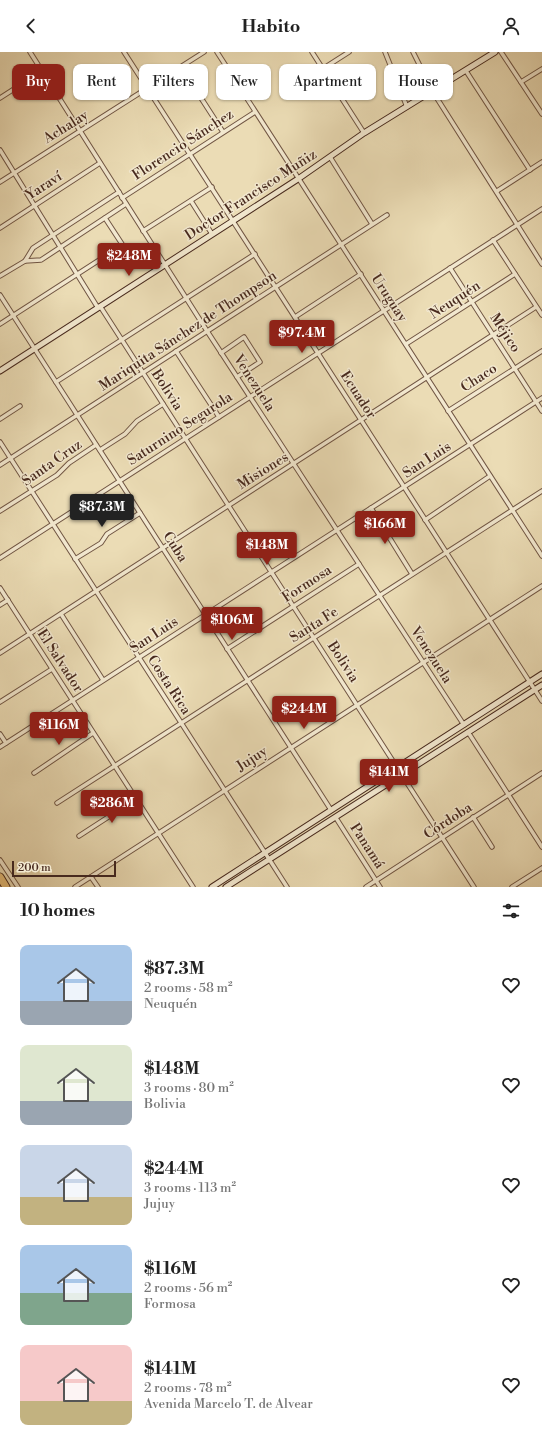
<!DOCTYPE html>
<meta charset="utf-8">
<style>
:root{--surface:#fff;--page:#f6f6f6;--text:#222;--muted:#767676;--accent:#8f2418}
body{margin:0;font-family:"Libre Bodoni",serif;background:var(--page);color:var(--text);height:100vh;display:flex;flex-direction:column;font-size:15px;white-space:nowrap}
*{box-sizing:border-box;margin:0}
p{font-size:13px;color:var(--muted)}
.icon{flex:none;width:22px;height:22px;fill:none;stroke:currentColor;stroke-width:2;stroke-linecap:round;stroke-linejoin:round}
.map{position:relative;height:835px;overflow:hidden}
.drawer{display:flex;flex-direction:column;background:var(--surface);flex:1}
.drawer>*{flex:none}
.top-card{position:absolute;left:12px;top:12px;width:518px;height:36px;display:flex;gap:8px}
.scale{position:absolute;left:12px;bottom:10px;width:104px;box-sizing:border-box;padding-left:4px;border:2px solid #482a1e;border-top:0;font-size:11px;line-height:14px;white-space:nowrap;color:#482a1e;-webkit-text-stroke:3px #f2e8cf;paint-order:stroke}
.price{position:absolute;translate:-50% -34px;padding:0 9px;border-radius:4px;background:var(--accent);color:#fff;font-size:13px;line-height:26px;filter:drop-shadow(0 1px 2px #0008)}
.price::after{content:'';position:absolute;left:50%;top:24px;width:12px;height:9px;margin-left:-6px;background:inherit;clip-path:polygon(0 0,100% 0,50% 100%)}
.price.current{background:#222;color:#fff}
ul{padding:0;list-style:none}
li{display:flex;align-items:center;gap:12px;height:100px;padding:0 20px}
li span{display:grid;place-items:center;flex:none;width:112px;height:80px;border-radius:8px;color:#555}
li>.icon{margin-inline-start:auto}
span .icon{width:48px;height:48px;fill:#fffc;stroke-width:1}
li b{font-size:17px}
h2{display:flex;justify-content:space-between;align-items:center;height:48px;padding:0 20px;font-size:17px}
.pill{padding:0 14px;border-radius:8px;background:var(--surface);box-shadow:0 1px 3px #0004;font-size:14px;line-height:36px}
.pill.current{background:var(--accent);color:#fff}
header{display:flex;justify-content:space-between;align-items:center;height:52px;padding:0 20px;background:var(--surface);font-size:18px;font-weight:700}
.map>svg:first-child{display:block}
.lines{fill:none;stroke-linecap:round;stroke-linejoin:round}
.street-casing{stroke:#715644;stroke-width:5.5}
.secondary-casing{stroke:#482a1e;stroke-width:7}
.highway-casing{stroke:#482a1e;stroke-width:9}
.street{stroke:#f2e8cf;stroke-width:3.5}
.secondary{stroke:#f2e8cf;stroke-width:5}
.highway{stroke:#e6be7a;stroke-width:7}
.labels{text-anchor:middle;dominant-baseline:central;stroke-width:3;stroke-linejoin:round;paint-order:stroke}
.street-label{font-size:14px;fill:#482a1e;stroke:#f2e8cf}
</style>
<header><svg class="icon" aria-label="back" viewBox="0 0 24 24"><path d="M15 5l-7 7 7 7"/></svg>Habito<svg class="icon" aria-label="person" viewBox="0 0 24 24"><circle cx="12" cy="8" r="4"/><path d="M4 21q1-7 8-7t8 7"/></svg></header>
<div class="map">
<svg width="542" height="835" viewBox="0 0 542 835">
<rect width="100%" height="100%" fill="#ebdcb5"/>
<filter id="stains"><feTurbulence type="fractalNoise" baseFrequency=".005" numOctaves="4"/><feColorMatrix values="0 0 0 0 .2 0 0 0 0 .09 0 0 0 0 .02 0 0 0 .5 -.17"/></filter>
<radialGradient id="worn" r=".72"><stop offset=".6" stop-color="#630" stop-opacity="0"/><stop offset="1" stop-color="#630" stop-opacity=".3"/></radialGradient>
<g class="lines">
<g class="street-casing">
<g id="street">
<path d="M30 0 207 279 464 673"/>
<path d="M124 0 542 649"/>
<path d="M217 0 542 504"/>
<path d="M312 0 364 81"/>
<path d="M385 0 407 55"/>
<path d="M413 0 433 40 542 212"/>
<path d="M501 0 542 62"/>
<path d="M181 15 223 80"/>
<path d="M466 19 530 118"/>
<path d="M313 23 349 0"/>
<path d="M521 30 542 17"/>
<path d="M0 46 42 19"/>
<path d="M0 98 98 256"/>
<path d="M330 105 372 172"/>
<path d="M0 130 204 0"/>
<path d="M497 139 542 110"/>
<path d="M122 146 255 60"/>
<path d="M191 149 212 182"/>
<path d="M0 176 100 111"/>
<path d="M143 179 212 135"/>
<path d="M493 188 542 263"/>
<path d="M25 209 41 208 126 152"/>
<path d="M450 216 542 359"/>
<path d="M0 224 25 209 33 196 119 140"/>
<path d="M0 243 331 758"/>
<path d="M100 254 474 835"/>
<path d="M295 265 361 222"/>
<path d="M0 272 121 194 122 192 105 166"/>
<path d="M406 292 515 222"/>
<path d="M176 299 219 365"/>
<path d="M221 301 244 285 260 310 237 325"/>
<path d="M56 330 255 202"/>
<path d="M448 359 542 299"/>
<path d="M0 367 20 354"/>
<path d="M0 390 287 835"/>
<path d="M100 398 125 382 137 369 163 352"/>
<path d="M0 413 387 163"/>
<path d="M371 456 412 522"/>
<path d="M0 459 57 423 69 411 96 393"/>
<path d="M425 468 490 424"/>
<path d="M0 506 542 157"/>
<path d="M75 507 101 491 107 482 140 461"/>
<path d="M0 536 193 835"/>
<path d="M0 553 8 548"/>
<path d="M61 562 103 628"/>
<path d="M227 597 359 512"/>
<path d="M0 601 536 255"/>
<path d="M0 650 52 617"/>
<path d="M468 680 542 795"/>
<path d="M0 682 6 691"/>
<path d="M0 695 542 346"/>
<path d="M34 721 93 681"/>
<path d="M57 751 542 439"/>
<path d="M473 765 492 795"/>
<path d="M336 766 380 835"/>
<path d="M79 784 136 747"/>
<path d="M0 808 18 835"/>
<path d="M91 825 98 835"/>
<path d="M75 835 542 534"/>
<path d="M366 835 542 721"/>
<path d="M512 835 542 816"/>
</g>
</g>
<g class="secondary-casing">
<g id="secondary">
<path d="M0 319 298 127 364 81 495 0"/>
<path d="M212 835 542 622"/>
<path d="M226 835 542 633"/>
</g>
</g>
<g class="highway-casing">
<path id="highway" d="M0 825 6 835"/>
</g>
<use href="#street" class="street"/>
<use href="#secondary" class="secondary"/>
<use href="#highway" class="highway"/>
</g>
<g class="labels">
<g class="street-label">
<text transform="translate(66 75) rotate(-32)">Achalay</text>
<text transform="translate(183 93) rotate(-33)">Florencio Sánchez</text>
<text transform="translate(44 134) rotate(-33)">Yaraví</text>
<text transform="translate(251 143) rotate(-33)">Doctor Francisco Muñiz</text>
<text transform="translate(389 246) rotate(57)">Uruguay</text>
<text transform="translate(455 248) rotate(-33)">Neuquén</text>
<text transform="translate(188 279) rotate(-33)">Mariquita Sánchez de Thompson</text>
<text transform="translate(505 281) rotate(57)">Méjico</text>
<text transform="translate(479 326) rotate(-33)">Chaco</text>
<text transform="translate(254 331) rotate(57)">Venezuela</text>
<text transform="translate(167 338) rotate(57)">Bolivia</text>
<text transform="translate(358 343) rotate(57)">Ecuador</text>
<text transform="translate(180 377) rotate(-33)">Saturnino Segurola</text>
<text transform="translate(427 408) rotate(-33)">San Luis</text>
<text transform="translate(52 411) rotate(-35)">Santa Cruz</text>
<text transform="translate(263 419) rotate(-32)">Misiones</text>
<text transform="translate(175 495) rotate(57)">Cuba</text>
<text transform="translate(307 532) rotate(-33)">Formosa</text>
<text transform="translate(314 573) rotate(-32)">Santa Fe</text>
<text transform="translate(154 583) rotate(-33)">San Luis</text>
<text transform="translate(431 603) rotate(57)">Venezuela</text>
<text transform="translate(60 609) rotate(57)">El Salvador</text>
<text transform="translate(343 610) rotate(57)">Bolivia</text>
<text transform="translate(169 633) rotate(57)">Costa Rica</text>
<text transform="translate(252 707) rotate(-33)">Jujuy</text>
<text transform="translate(448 769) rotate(-33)">Córdoba</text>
<text transform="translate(367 794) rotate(57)">Panamá</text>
</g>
</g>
<rect width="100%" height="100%" filter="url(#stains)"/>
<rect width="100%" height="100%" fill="url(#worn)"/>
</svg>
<div class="scale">200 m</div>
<b class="price" style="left:129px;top:225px">$248M</b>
<b class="price" style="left:302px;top:302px">$97.4M</b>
<b class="price current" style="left:102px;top:476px">$87.3M</b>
<b class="price" style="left:385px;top:493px">$166M</b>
<b class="price" style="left:267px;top:514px">$148M</b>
<b class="price" style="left:232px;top:589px">$106M</b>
<b class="price" style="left:304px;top:678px">$244M</b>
<b class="price" style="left:59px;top:694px">$116M</b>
<b class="price" style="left:389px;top:741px">$141M</b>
<b class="price" style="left:112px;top:772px">$286M</b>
<div class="top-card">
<a class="pill current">Buy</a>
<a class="pill">Rent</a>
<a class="pill">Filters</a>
<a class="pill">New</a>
<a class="pill">Apartment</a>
<a class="pill">House</a>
</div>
</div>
<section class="drawer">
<h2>10 homes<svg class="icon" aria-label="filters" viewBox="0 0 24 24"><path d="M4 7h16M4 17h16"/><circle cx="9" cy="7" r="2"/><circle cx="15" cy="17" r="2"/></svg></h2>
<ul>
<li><span style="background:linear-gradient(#a9c7e8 70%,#9aa5b1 0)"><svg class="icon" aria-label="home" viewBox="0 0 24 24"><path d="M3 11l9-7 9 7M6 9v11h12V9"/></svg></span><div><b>$87.3M</b><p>2 rooms · 58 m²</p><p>Neuquén</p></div><svg class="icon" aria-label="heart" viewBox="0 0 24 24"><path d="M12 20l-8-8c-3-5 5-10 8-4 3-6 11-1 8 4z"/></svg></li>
<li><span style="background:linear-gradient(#dfe7d0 70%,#9aa5b1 0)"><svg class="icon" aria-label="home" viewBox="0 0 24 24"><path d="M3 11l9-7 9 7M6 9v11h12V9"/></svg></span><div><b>$148M</b><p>3 rooms · 80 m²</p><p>Bolivia</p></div><svg class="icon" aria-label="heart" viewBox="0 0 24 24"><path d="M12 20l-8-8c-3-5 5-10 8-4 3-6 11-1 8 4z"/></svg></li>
<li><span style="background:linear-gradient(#c9d6e8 65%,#c2b280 0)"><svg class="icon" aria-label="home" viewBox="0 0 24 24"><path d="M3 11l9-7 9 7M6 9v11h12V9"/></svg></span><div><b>$244M</b><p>3 rooms · 113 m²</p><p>Jujuy</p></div><svg class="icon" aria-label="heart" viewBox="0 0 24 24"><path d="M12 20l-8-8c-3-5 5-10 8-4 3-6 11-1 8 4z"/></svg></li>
<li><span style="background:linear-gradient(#a9c7e8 60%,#7fa58c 0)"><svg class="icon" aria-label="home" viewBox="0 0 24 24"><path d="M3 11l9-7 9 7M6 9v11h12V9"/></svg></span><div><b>$116M</b><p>2 rooms · 56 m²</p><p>Formosa</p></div><svg class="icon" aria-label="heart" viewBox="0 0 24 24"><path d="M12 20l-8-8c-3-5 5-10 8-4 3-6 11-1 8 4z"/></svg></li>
<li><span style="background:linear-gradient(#f6c9c9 70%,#c2b280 0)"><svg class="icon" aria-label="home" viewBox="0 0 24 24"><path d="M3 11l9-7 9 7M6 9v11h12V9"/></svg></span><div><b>$141M</b><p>2 rooms · 78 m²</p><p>Avenida Marcelo T. de Alvear</p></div><svg class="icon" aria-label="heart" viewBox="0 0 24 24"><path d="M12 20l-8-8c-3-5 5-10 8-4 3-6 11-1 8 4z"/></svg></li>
</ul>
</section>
